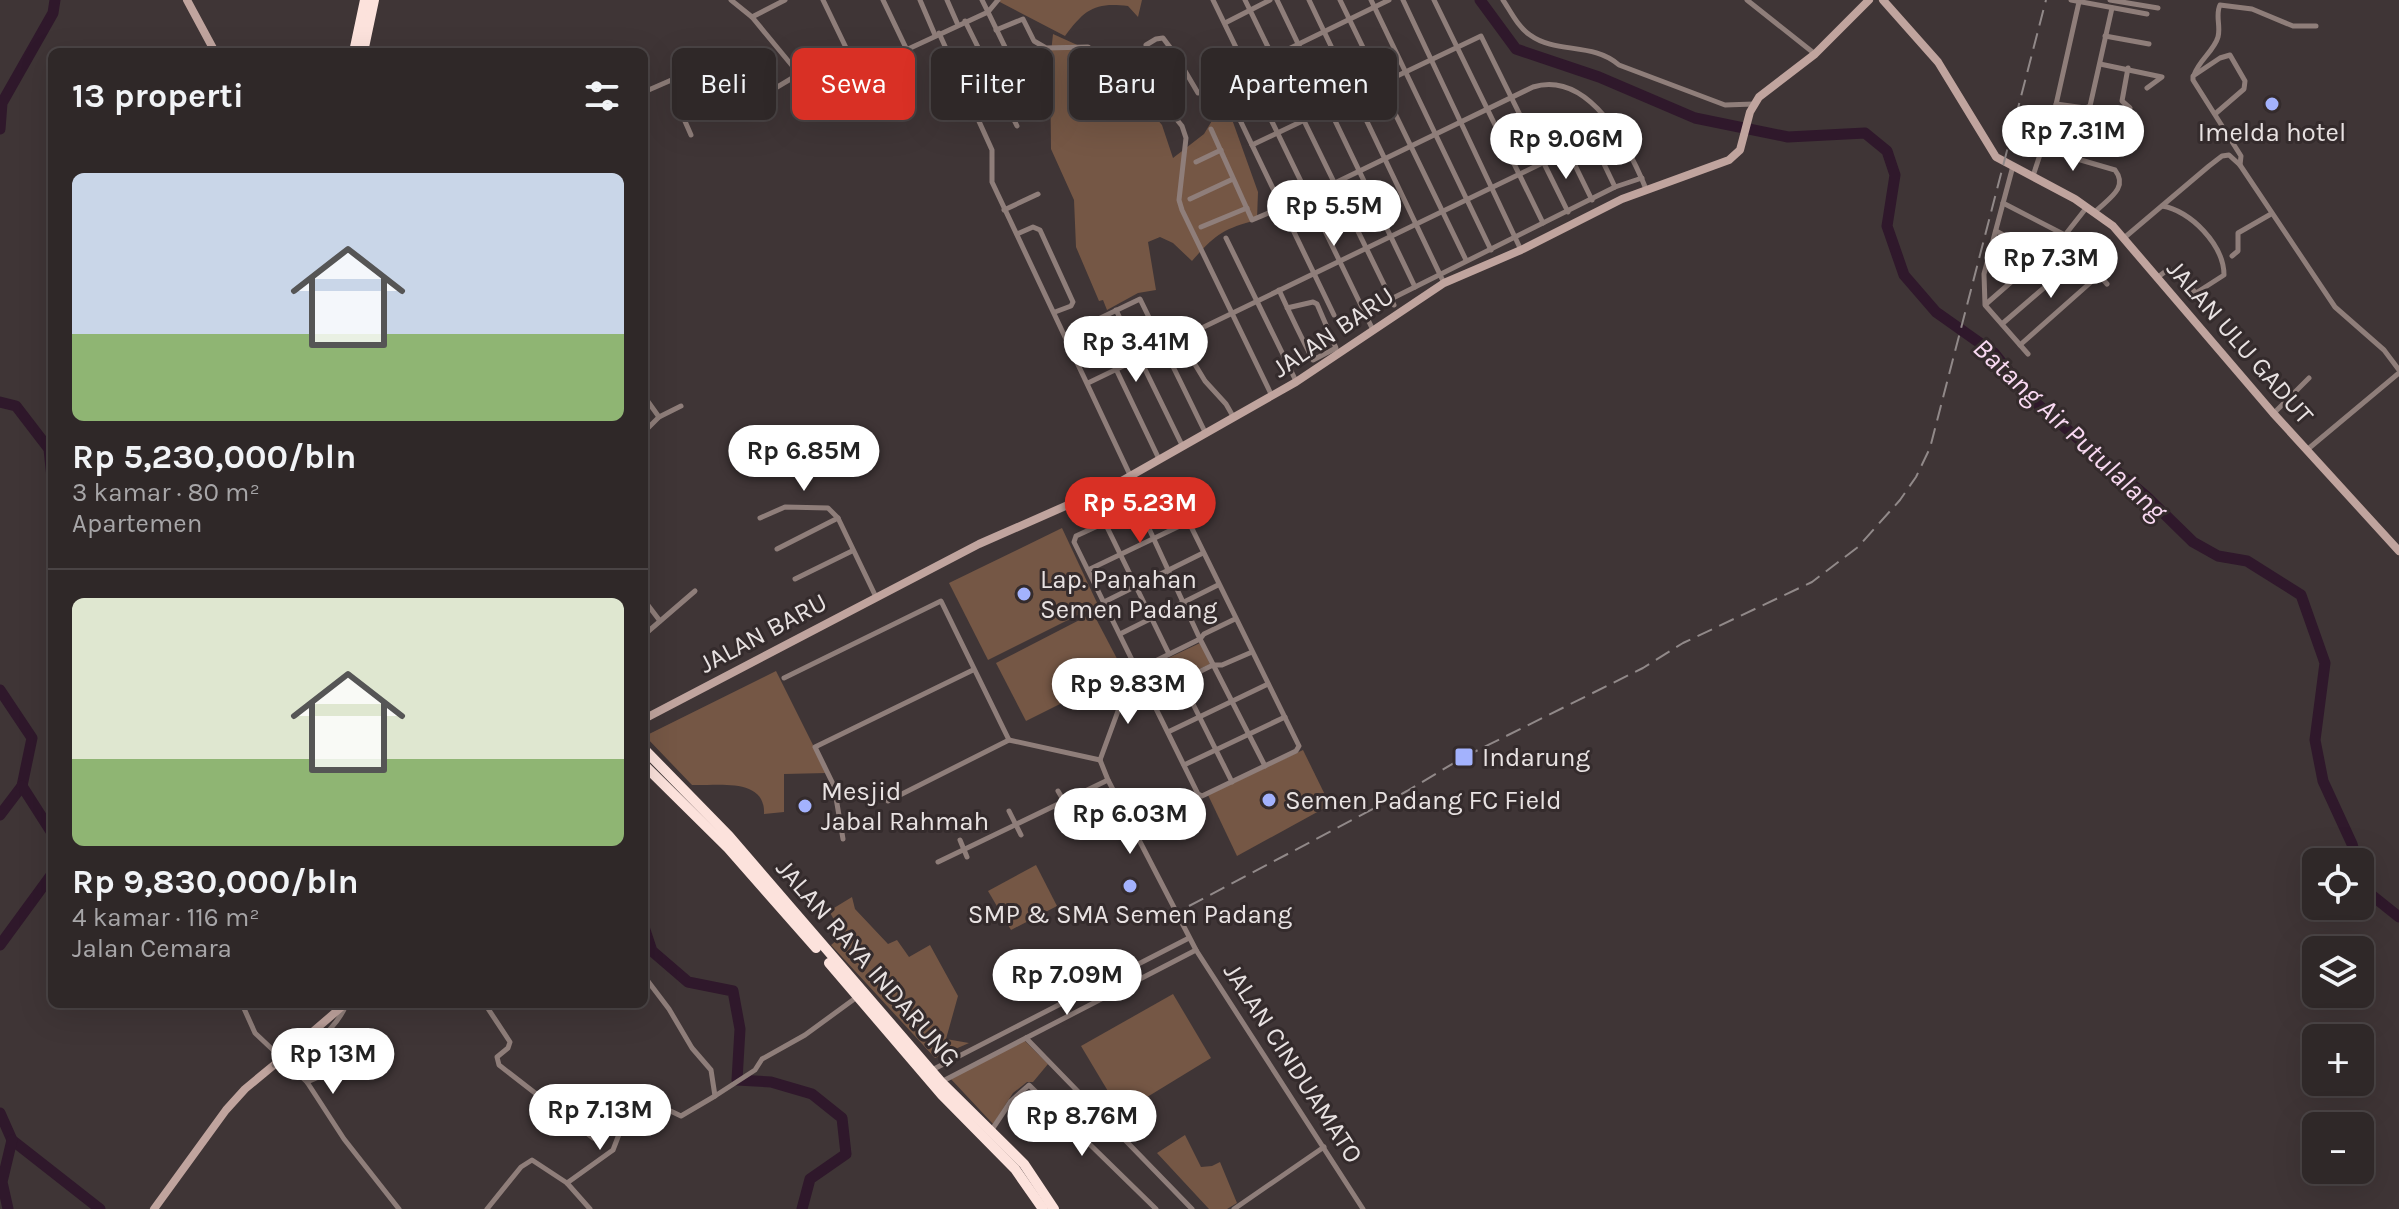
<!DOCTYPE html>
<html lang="id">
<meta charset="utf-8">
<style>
:root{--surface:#2f2828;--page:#3b3434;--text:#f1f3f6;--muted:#a7a6a8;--line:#4a4445;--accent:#d93025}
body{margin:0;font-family:Karla,sans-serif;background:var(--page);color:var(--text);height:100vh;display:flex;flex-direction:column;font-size:30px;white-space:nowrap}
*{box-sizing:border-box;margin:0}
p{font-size:26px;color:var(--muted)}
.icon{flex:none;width:44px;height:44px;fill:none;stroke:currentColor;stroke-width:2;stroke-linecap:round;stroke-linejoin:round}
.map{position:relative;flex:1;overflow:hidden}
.drawer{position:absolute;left:48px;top:48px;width:600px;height:960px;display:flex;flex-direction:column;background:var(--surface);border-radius:12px;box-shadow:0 8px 32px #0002,0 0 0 2px var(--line)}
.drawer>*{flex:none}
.banner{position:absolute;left:672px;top:48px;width:760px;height:72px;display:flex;gap:16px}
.buttons{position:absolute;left:2302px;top:848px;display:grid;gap:16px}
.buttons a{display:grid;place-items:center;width:72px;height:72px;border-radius:12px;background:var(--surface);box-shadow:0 8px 32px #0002,0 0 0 2px var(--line);font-size:40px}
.price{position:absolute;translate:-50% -68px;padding:0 18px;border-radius:28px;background:#fff;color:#222;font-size:26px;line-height:52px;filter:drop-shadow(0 2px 4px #0008)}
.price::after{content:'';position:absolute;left:50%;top:48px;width:24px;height:18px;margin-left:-12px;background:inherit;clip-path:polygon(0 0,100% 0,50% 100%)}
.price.selected{background:var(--accent);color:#fff}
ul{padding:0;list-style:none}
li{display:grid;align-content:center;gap:16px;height:424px;padding:0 24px}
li+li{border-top:2px solid var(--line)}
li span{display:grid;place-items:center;height:248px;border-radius:12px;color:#555}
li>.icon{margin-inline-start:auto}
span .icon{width:144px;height:144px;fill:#fffc;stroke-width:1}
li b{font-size:34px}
h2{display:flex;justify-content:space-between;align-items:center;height:96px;padding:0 24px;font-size:34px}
.chip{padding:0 28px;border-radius:12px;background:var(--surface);box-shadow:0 8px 32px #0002,0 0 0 2px var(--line);font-size:28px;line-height:72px}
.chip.selected{background:var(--accent);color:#fff}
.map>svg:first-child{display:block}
.green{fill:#755745}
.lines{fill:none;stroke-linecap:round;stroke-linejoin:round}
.river{stroke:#2f182b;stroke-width:11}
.street{stroke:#8f7e7a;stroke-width:5}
.secondary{stroke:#c0a49e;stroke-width:8}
.highway{stroke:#fce2dc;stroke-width:10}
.rail{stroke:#918989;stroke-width:2;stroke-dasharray:16 8;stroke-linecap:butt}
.street-bridge{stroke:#8f7e7a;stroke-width:5}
.poi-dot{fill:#a3b2fd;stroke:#342b2c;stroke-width:3}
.labels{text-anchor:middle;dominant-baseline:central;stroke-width:6;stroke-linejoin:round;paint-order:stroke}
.poi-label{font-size:26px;fill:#e8e2e2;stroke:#342b2c;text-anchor:start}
.street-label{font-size:26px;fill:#e8e2e2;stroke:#342b2c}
.water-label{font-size:28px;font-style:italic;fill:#f9d9f2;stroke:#342b2c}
</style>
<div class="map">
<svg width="2399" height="1209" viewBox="0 0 2399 1209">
<rect width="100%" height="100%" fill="#3f3536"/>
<g class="green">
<path d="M996 0H1142L1138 17 1128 6C1095 2 1085 9 1065 36Z"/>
<path d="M1053 34 1106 58 1162 125 1173 158 1204 134 1213 119 1229 111 1258 192 1257 220C1222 229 1215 235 1192 261L1173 243 1160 237 1148 242 1156 290 1138 293 1107 310 1103 300 1099 301 1076 247 1074 200 1051 149 1050 62Z"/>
<path d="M1062 528 1098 605 988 660 949 583Z"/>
<path d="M1093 613 1124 672 1026 721 996 663Z"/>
<path d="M1200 643 1210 664 1151 692 1141 671Z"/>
<path d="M776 671 827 773 784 774V812L764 814C766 777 717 786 692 785L645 736Z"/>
<path d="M1303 750 1330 805 1237 856 1208 795Z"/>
<path d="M1036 865 1057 906 1011 930 988 891Z"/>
<path d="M852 897 855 909 888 944 897 940 909 957 930 945 958 996 946 1039 969 1043 935 1058 831 945 843 935 829 911Z"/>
<path d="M1173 994 1211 1058 1121 1113 1081 1046Z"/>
<path d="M1023 1039 1048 1064 1033 1082H1027L1013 1093 993 1124 949 1077Z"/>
<path d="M1185 1135 1201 1167 1212 1166 1220 1162 1237 1203 1227 1209H1209L1157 1153Z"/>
</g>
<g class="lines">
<g class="river">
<path d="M1480 0 1516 49 1599 77 1695 118 1788 137 1865 133 1887 151 1895 175 1887 226 1904 275 1936 312 1994 353 2029 397 2147 497 2193 542 2218 556 2247 561 2301 595 2325 663 2315 740 2323 781 2352 844 2357 862"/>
<path d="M0 129 2 103 53 13 55 0"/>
<path d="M0 402 16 406 49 449 52 478"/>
<path d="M0 690 32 738 22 786 0 815"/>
<path d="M22 786 52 833"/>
<path d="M2360 875 2364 889 2399 917"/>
<path d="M644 927 652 951 688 982 733 991 740 1029 737 1080 771 1082 812 1094 842 1118 846 1154 810 1179 802 1209"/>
<path d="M0 945 52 874"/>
<path d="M0 1113 12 1140 100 1209"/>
<path d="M8 1209 2 1182 12 1140"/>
</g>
<g class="street">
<path d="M731 0 752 17 799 74 822 83 833 92"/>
<path d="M823 0 851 58 857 66 865 69 988 12 1024 86"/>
<path d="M883 0 906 48"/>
<path d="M920 0 935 35"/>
<path d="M947 0 958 25"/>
<path d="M982 0 988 12 998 0"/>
<path d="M1213 0 1373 330"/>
<path d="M1245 0 1394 305"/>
<path d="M1277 0 1415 287"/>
<path d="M1309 0 1444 283"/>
<path d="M1340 0 1466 260"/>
<path d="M1371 0 1491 250"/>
<path d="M1403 0 1521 250"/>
<path d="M1434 0 1543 223"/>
<path d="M1503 0C1511 12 1518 27 1530 35 1556 54 1593 42 1619 65L1725 105 1754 104"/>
<path d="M1747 0 1815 54"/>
<path d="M2071 0 2147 14"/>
<path d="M2110 0 2158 8"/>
<path d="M752 17 785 0"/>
<path d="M965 21 1017 126"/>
<path d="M1225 23 1270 0"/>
<path d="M996 30 1023 19 1034 41 1046 48 1088 47 1130 83 1169 110 1182 126 1186 138 1179 200 1182 210 1272 396"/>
<path d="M939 33 992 150V182L1130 475"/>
<path d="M2105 36 2149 44"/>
<path d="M1146 45 1156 39 1163 38 1175 54 1198 93 1389 0"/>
<path d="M1212 62 1334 315"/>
<path d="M2100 64 2162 77 2147 88"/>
<path d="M2128 68 2122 101 2130 108"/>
<path d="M2194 75C2199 60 2214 51 2218 37 2221 26 2215 15 2220 5L2252 9 2293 26H2316"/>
<path d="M644 92 699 68 723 101"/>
<path d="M2056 104 2085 108 2090 106 2112 8"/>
<path d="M2215 114 2244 89 2245 81 2230 55 2220 58 2193 76V80L2241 156 2240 165"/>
<path d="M1211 129 1252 220 1308 196 1533 87C1589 70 1629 147 1646 189"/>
<path d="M1557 132 1571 149"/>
<path d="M691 135 684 119 723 101 735 109 742 108 799 74"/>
<path d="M1592 139 1615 187"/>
<path d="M1252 145 1481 36 1568 212"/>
<path d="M2043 149 2115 170C2129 188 2108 199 2095 212"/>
<path d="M1568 151 1592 200"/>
<path d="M1196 162 1221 150"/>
<path d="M2013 166 1984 274 1985 305 2028 354"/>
<path d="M2033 176 2055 109 2079 2"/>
<path d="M1190 199 1233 179"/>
<path d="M2003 203 2065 235 2107 284"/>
<path d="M1004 210 1038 194"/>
<path d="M1201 227 1247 208"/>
<path d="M1996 231 2041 255"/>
<path d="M1017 234 1033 227 1040 230 1073 302 1071 306 1055 312"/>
<path d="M1226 238 1296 381"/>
<path d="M2124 238 2209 166 2222 156 2229 155 2240 165 2335 307 2384 350 2399 370"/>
<path d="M2232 256 2238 251V233L2271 214"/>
<path d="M1988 258 2020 273"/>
<path d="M2158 277 2166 271H2174L2196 293 2224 275C2224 245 2190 210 2162 206"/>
<path d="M1279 290C1290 314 1301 337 1313 360L1336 348 1317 304 1313 302 1287 308"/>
<path d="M1391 299 1615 187 1642 178"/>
<path d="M1986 304 2065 235 2087 207"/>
<path d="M1116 310 1182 445"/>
<path d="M1093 321 1159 459"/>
<path d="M2002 324 2082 255"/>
<path d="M1065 335 1140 299 1205 432"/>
<path d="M1179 338 1205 381 1226 404 1234 418"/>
<path d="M2020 345 2099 275"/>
<path d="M1088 383 1592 139 1596 133 1612 126"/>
<path d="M644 396 659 417"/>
<path d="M2274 413 2309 378"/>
<path d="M644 432 659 417 681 406"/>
<path d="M2308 449 2399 373"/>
<path d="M1168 489 1174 492 1299 746 1296 751 1202 796 1198 794 1074 542 1076 536 1139 507Z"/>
<path d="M760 518 785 507 828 508 838 518"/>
<path d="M1105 523 1169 654"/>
<path d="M777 549 838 518 876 597"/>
<path d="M1088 570 1188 522"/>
<path d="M795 579 852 551"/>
<path d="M644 600 660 621"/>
<path d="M1104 602 1203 553"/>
<path d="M1235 619 1204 634 1200 639 1265 766"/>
<path d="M1120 634 1218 585"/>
<path d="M644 635 695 591"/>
<path d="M1137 670 1200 639 1139 507"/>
<path d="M784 678 941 601 1009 740"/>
<path d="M1181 680 1232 782"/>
<path d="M1150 696 1213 665H1222L1252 652"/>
<path d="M1168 732 1268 684"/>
<path d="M1100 760 1108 780 1196 950 1363 1209"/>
<path d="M1100 760 1129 681 1140 676"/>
<path d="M1184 765 1285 717"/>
<path d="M1058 791 1068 808"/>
<path d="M888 801 1009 740 1100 760"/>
<path d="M1009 811 1021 835"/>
<path d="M843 839 834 786 815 747 973 670"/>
<path d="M960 840 967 857"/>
<path d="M938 862 1108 780"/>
<path d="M644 976 669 1009 692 1048 711 1070 715 1096 755 1070 762 1059 805 1035 857 997"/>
<path d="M242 1004 255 1033 307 1082 344 1139 399 1209"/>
<path d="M485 1004 510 1042 508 1048 497 1057 499 1065 593 1138 616 1119 648 1105H658L681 1116 715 1096"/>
<path d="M1026 1038 1192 1209"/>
<path d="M291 1066C309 1047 336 1030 346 1005"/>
<path d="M930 1071 1189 938"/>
<path d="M307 1082 342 1067"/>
<path d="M941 1082 1196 950"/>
<path d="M991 1131 1011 1101 1029 1085 1156 1209"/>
<path d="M567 1183 613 1150 626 1116"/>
<path d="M487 1209 521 1167 532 1160 567 1183 590 1209"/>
<path d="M1234 1209 1324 1147"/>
</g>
<g class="secondary">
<path d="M187 0 215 52"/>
<path d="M1883 0 1938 62 1996 157 2075 199 2113 226 2273 413 2399 551"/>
<path d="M644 719 979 544 1118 483 1296 382 1444 283 1521 250 1622 199 1729 160 1740 150 1750 112 1759 97 1815 54 1869 0"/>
<path d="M288 1053 345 1004"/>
<path d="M154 1209 226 1110 245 1089 274 1065"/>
</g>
<g class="highway">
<path d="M354 52 365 0"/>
<path d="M363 52 374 0"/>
<path d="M644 749 729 836 941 1082 1024 1164 1054 1209"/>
<path d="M644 765 728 848 816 948"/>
<path d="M829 963 942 1095 1015 1169 1043 1209"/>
</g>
<path class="rail" d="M1189 906 1407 791 1464 757 1643 668 1683 643 1812 582 1858 547 1900 500 1916 477 1930 448 2046 0"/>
<path class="street-bridge" d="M274 1065 288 1053"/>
</g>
<g class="poi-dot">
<circle cx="2272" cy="104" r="8"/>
<circle cx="1024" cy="594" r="8"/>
<rect x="1454" y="747" width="20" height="20" rx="4"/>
<circle cx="1269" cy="800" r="8"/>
<circle cx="805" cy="806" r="8"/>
<circle cx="1130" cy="886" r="8"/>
</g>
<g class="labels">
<g class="poi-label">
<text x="2272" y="132" text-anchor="middle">Imelda hotel</text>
<text x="1040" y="579">Lap. Panahan<tspan x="1040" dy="30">Semen Padang</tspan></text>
<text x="1482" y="757">Indarung</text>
<text x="821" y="791">Mesjid<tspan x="821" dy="30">Jabal Rahmah</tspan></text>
<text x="1285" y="800">Semen Padang FC Field</text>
<text x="1130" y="914" text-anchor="middle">SMP &amp; SMA Semen Padang</text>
</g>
<g class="street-label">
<text transform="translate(1333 332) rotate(-34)">JALAN BARU</text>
<text transform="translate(2240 342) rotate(49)">JALAN ULU GADUT</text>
<text transform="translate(763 633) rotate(-28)">JALAN BARU</text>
<text transform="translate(868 963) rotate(49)">JALAN RAYA INDARUNG</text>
<text transform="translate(1293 1063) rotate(57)">JALAN CINDUAMATO</text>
</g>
<g class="water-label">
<text transform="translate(2070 429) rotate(43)">Batang Air Putulalang</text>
</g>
</g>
</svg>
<div class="buttons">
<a><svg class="icon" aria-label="locate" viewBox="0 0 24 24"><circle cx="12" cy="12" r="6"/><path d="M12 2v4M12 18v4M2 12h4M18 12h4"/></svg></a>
<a><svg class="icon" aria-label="layers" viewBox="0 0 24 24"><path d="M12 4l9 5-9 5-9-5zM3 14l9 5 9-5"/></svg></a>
<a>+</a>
<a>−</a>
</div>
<b class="price" style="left:2073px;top:173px">Rp 7.31M</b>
<b class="price" style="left:1566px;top:181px">Rp 9.06M</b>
<b class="price" style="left:1334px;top:248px">Rp 5.5M</b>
<b class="price" style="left:2051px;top:300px">Rp 7.3M</b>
<b class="price" style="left:1136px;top:384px">Rp 3.41M</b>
<b class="price" style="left:804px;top:493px">Rp 6.85M</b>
<b class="price selected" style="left:1140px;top:545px">Rp 5.23M</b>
<b class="price" style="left:1128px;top:726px">Rp 9.83M</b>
<b class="price" style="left:1130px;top:856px">Rp 6.03M</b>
<b class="price" style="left:1067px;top:1017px">Rp 7.09M</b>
<b class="price" style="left:333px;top:1096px">Rp 13M</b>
<b class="price" style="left:600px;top:1152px">Rp 7.13M</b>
<b class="price" style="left:1082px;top:1158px">Rp 8.76M</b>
<div class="banner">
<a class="chip">Beli</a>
<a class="chip selected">Sewa</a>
<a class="chip">Filter</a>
<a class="chip">Baru</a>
<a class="chip">Apartemen</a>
</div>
<section class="drawer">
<h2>13 properti<svg class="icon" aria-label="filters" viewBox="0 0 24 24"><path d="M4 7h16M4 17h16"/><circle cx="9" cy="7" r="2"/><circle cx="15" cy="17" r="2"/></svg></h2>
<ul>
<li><span style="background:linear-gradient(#c9d6e8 65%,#8fb573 0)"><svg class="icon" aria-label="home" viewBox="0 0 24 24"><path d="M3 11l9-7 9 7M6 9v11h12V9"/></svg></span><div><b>Rp 5,230,000/bln</b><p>3 kamar · 80 m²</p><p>Apartemen</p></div></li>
<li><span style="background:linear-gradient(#dfe7d0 65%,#8fb573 0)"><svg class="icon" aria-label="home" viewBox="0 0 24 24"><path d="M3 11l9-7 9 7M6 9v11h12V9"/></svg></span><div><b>Rp 9,830,000/bln</b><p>4 kamar · 116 m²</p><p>Jalan Cemara</p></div></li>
</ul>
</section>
</div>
